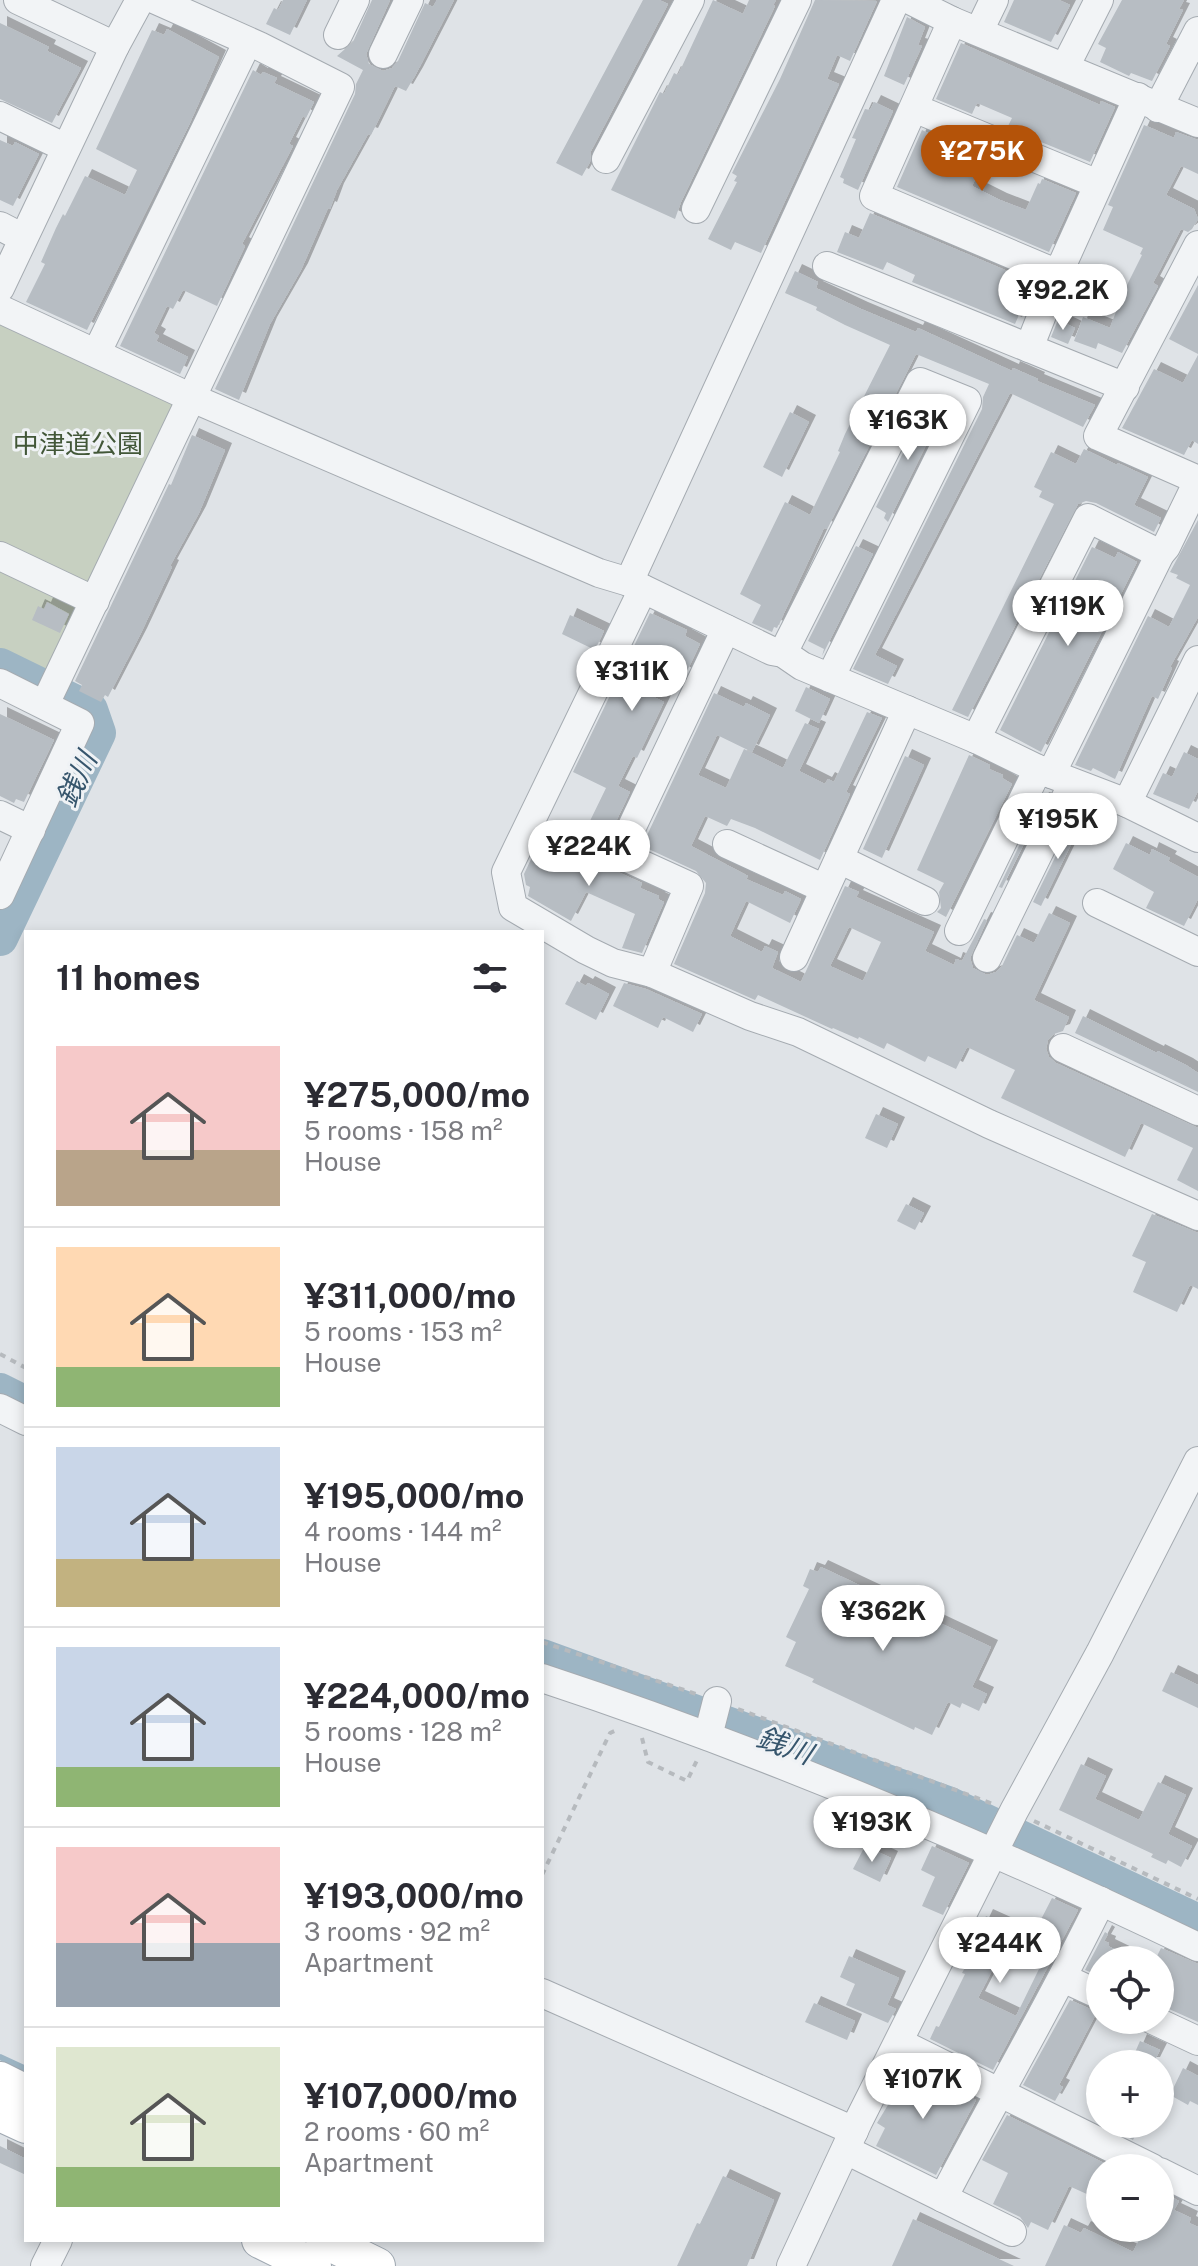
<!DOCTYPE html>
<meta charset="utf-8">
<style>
:root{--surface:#fff;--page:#f7f7f7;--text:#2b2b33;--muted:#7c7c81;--line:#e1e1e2;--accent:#b45309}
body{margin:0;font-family:"Public Sans","Noto Sans JP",sans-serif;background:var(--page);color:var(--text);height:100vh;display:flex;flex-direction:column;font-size:30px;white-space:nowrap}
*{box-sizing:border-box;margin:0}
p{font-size:26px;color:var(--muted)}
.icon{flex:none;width:44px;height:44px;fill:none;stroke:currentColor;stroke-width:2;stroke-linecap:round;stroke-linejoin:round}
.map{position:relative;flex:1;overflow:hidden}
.drawer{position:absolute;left:24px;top:930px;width:520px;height:1312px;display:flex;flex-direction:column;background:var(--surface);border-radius:0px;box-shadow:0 4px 12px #0003}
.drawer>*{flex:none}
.fabs{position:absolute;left:1086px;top:1946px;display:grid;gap:16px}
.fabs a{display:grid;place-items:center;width:88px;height:88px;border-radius:50%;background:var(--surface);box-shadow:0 4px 12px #0003;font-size:40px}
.price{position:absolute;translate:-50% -68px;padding:0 18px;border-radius:28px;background:#fff;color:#222;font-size:26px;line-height:52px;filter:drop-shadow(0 2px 4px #0008)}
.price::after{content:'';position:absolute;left:50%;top:48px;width:24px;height:18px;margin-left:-12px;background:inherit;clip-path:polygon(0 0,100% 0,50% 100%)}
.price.on{background:var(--accent);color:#fff}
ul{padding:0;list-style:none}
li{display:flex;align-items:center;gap:24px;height:200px;padding:0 32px}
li+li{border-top:2px solid var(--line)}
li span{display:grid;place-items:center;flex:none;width:224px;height:160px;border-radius:0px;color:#555}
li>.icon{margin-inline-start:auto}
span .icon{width:96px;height:96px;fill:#fffc;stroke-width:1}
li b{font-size:34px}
h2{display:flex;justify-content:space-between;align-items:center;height:96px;padding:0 32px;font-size:34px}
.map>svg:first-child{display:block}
.green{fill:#c7d0c1}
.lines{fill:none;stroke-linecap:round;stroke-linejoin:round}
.stream{stroke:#9db5c4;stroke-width:6}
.river{stroke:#9db5c4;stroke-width:36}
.building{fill:#b7bdc3;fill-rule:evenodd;filter:url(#shadow)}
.minor-casing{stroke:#a5abb1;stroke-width:30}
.major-casing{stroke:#a0a9b2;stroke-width:38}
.path{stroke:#b6babe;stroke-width:4;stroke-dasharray:6 6;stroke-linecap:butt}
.minor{stroke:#f2f4f6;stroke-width:28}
.major{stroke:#fff;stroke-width:36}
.labels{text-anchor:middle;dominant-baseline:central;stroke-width:6;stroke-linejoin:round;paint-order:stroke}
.park-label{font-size:26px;fill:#425738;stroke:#eff2f5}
.water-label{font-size:28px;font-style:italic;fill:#37566d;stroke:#eff2f5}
</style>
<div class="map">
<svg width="1198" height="2266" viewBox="0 0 1198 2266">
<defs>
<filter id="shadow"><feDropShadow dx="7" dy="-7" stdDeviation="0" flood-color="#0004"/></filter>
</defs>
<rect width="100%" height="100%" fill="#dfe3e7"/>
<path class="green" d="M0 320 182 405 51 682 0 657Z"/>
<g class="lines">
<path class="stream" d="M0 2057 26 2069"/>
<g class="river">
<path d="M0 666 90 710 98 733 0 938"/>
<path d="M0 1391 26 1404"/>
<path d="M542 1657 950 1805 1198 1922"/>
</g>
</g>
<g class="building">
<path d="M283 0H307L290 35 266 24 274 8 278 10Z"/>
<path d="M372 0H390L366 54 369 64 383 71 392 68 398 61 425 3 433 7 437 0H454L416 74 406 91 395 86 371 135 368 134 337 190 330 209 328 208 301 270 270 324 239 400 215 389 355 94 356 84 363 70 337 56 353 42Z"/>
<path d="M643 0H659L668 4 591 151 590 162 582 176 556 163Z"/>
<path d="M713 0 743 14 749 0H776L773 5 775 6 681 202 675 219 611 190 660 92 664 94 674 73 678 75Z"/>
<path d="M815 0 877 1 850 61 837 55 827 79 839 84 761 253 735 242 731 250 708 239 737 182 734 181 737 176 732 173 780 79Z"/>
<path d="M1014 0H1059L1070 5 1051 42 1004 22Z"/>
<path d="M1122 0H1184L1179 9 1183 10 1166 44 1170 46 1152 81 1131 73 1129 76 1100 62 1106 48 1098 44Z"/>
<path d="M907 17 925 27 918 45 922 46 904 85 884 76Z"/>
<path d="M0 23 49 47 47 51 81 68 52 123 0 99Z"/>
<path d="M167 29 219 57 189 125 87 330 26 302 45 264 41 262 56 228 63 214 65 216 85 176 125 195 137 170 96 149 152 30 164 35Z"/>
<path d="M961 43 1100 105 1101 101 1115 107 1090 162 1007 128 1012 118 977 103 972 114 936 99Z"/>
<path d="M253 70 261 75 263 72 277 78 274 83 314 102 306 118 303 116 289 144 293 146 242 244 245 246 217 306 183 290 173 309 167 306 154 333 159 336 156 341 188 357 180 374 120 346Z"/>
<path d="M874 102 893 111 858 190 843 183 844 179 840 177 856 139 852 138 865 109 870 110Z"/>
<path d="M1144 125 1174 138 1176 132 1198 140V174L1181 166 1166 195 1194 209 1198 219 1192 229 1188 232 1181 229 1153 283 1158 286 1122 353 1098 343 1096 349 1074 341 1083 317 1110 328 1122 295 1142 255 1140 254 1143 248 1103 230 1113 207 1108 205Z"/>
<path d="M922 130 984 160 972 186 1000 200 1026 210 1038 183 1040 184 1042 179 1076 193 1049 252 897 187Z"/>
<path d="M0 140 13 146 15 142 39 154 13 206 0 200Z"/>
<path d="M870 213 1036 283 1031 295 1028 294 1015 324 912 282 915 275 887 262 883 270 837 252 845 232 859 238Z"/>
<path d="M795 271 818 282 816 288 861 309 916 332 918 328 1012 371 1013 368 1038 379 1037 381 1095 405 1083 427 1010 393 875 655 897 666 888 684 853 669 982 409 983 397 989 384 916 354 827 529 824 528 777 628 774 627 772 632 752 623 761 605 740 594 785 502 810 515 840 452 838 451 845 434 890 345 845 325 816 310 817 307 785 293Z"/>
<path d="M1198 285V354L1169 339Z"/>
<path d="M1058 320 1075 328 1068 344 1051 337Z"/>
<path d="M1198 355V444L1192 440 1184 455 1122 428 1154 369 1183 383Z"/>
<path d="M930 407 942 413 888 522 884 518 886 513 876 507 924 411 927 413Z"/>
<path d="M790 412 809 422 782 477 763 467Z"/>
<path d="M192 435 225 450 199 513 170 566 172 567 140 635 108 697 105 695 101 702 79 691 82 685 75 681 169 484 171 485Z"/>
<path d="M1084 449 1117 465 1118 463 1148 477 1134 505 1161 518 1154 532 1096 503 1086 501 1078 504 968 717 952 710 1054 504 1039 497 1042 491 1034 487 1051 452 1076 464Z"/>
<path d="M1198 520V617L1170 667 1172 668 1158 699 1152 696 1115 779 1093 768 1091 771 1075 765 1148 616 1169 627 1190 585 1176 578 1178 575 1170 572Z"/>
<path d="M856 546 873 554 822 656 824 649 808 641Z"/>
<path d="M1092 547 1115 558 1118 552 1137 562 1041 752 1000 730Z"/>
<path d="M47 602 69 614 60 633 32 620 38 606 44 609Z"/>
<path d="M650 613 687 630 685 636 700 644 685 675 668 666 654 697 664 702 637 758 633 756 618 786 630 792 611 832 589 823 606 788 573 772Z"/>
<path d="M570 615 604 631 595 650 562 634Z"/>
<path d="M806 687 830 699 819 723 795 711Z"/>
<path d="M714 693 744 707 746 703 770 715 752 752 717 735 698 775 726 788 744 749 783 768 805 723 819 729 799 771 825 784 828 779 834 782 867 712 882 718 846 792 850 794 820 860 755 828 731 819 727 826 705 816 691 846 748 876 746 879 783 895 785 891 801 899 790 923 746 901 730 936 762 952 765 946 778 952 772 968 801 982 845 886 859 892 856 897 934 932 925 951 954 965 956 959 962 961 984 919 987 920 970 958 973 968 987 975 996 972 1002 966 1017 935 1034 943 1049 913 1070 923 1034 1000 1069 1017 1063 1031 1054 1034 1048 1040 1046 1049 1049 1057 1056 1063 1198 1128V1191L1177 1180 1193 1148 1141 1123 1125 1157 1001 1098 1015 1070 967 1047 956 1069 928 1056 925 1062 887 1043 884 1049 859 1037 858 1039 833 1028 832 1029 758 995 755 1000 674 964 705 893 706 883 696 871 642 846ZM849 927 881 942 863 981 830 966Z"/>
<path d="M0 714 54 740 24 802 16 799 14 803 0 796Z"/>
<path d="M1184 752 1198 759V791L1189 809 1153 794 1163 773 1172 777Z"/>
<path d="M969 755 990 765 989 769 1003 775 1002 778 1012 784 946 917 937 912 941 908 939 892 944 883 917 870Z"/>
<path d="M905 756 924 765 882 858 863 849Z"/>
<path d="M1042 799 1046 800 1002 888 999 887Z"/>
<path d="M1076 815 1084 818 1041 906 1033 902Z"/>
<path d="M543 834 573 847 581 855 642 883 640 888 659 896 658 899 664 902 642 953 622 948 635 914 586 892 571 921 528 896 530 887 526 885 524 874Z"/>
<path d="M1126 843 1150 855 1152 849 1170 858 1168 861 1198 877V899L1184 926 1146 908 1154 892 1113 869Z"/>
<path d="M577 981 586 986 588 983 609 994 596 1020 565 1004Z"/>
<path d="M624 983 646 989 702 1014 693 1032 663 1017 658 1028 613 1006Z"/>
<path d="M1083 1016 1157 1053 1158 1051 1186 1065 1198 1073V1092L1075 1033Z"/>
<path d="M876 1114 898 1124 887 1148 865 1138Z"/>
<path d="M906 1204 924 1213 915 1230 897 1221Z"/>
<path d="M1152 1214 1198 1233V1289L1190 1285 1177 1312 1133 1292 1146 1262 1132 1256Z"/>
<path d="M821 1567 991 1647 972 1687 987 1694 979 1711 962 1703 960 1708 948 1702 932 1735 915 1727 914 1730 812 1682 814 1679 785 1666 796 1642 786 1637 809 1589 803 1586 810 1569 818 1572Z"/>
<path d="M1171 1672 1198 1685V1708L1162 1691Z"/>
<path d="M1081 1764 1106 1776 1095 1799 1139 1820 1158 1782 1186 1795 1168 1834 1192 1846 1181 1867 1168 1860 1166 1864 1151 1857 1153 1854 1059 1810Z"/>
<path d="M865 1846 891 1858 880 1882 853 1869Z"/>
<path d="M932 1846 969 1863 943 1915 922 1906 935 1877 921 1870Z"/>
<path d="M1052 1898 1078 1910 993 2070 930 2039 936 2026 939 2027 965 1974 962 1973 974 1951 970 1950 986 1916 1032 1937ZM1002 1951 1039 1969 1016 2016 978 1998Z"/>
<path d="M1105 1932 1108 1934 1104 1941 1109 1943 1108 1946 1137 1960H1100V1976L1085 1970Z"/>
<path d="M1161 1948 1198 1964V2022L1160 2005V1960H1155Z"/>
<path d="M849 1956 899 1978 887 2005 896 2009 888 2023 846 2005 855 1984 840 1977Z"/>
<path d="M1070 2000 1097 2012 1059 2085 1063 2087 1055 2101 1023 2085Z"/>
<path d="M814 2003 855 2021 847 2040 805 2022Z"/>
<path d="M1140 2041 1160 2050 1153 2064H1130Z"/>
<path d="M911 2067 976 2100 936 2175 876 2146 885 2128 877 2123Z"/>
<path d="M1183 2068 1198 2076V2105L1190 2101 1188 2105 1170 2095Z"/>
<path d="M1007 2115 1114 2168H1100V2200L1069 2186 1048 2230 1031 2222 1028 2228 1020 2217 993 2204 1008 2173 982 2160Z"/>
<path d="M1102 2124H1141L1133 2140Z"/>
<path d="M0 2146 26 2159V2175L0 2163Z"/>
<path d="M723 2176 774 2200 747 2266H677L697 2223 700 2224Z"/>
<path d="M1160 2191 1179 2201 1174 2210 1191 2218 1189 2223 1198 2227V2266H1045L1064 2225 1081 2233 1084 2228 1133 2252 1145 2228H1160Z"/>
<path d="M913 2219 1014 2266H892Z"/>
</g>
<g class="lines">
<g class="minor-casing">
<g id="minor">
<path d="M18 0 115 46"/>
<path d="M910 0 952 21 1198 123"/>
<path d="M952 21 874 196 1058 274 1138 97"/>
<path d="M979 31 994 0"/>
<path d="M338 35 355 0"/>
<path d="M383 54 409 0"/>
<path d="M1065 67 1099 0"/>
<path d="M914 108 1098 184"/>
<path d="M1158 108 1198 31"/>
<path d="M0 116 66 148"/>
<path d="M606 159 690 0"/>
<path d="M696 209 797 0"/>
<path d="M0 226 23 238"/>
<path d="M1198 245 1098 436 1198 480"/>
<path d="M827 266 1125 387"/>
<path d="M0 288 115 46 140 0"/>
<path d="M0 309 192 398 599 573 629 582 772 651 783 653 802 666 976 739 1038 769 1127 803 1198 838"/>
<path d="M1029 348 1058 274"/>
<path d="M97 352 247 43"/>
<path d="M0 556 95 601"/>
<path d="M629 582 896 0"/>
<path d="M643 589 506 872 513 907 586 950 613 963 652 973 750 1016 798 1032 989 1124 1198 1216"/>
<path d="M783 653 920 382 967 401 830 678"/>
<path d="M0 683 80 723 0 895"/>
<path d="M45 704 340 87 259 46 156 0"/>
<path d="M976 739 1088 518 1160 554 1166 547 1198 481"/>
<path d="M1051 774 1160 554"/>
<path d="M1127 803 1198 660"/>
<path d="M0 815 31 830"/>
<path d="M588 840 689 886 652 973"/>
<path d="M727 844 825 889"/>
<path d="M619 854 726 629"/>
<path d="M839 859 925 901"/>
<path d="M1097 903 1198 952"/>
<path d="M959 931 1038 769"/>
<path d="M794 957 907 710"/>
<path d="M987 958 1073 783"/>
<path d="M1063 1048 1198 1111"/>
<path d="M0 1408 26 1421"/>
<path d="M542 1678C767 1752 985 1845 1198 1947"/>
<path d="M708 1736 717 1701"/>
<path d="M1063 1978 1100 1995"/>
<path d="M542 1993 854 2131"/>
<path d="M1153 2020 1198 2041"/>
<path d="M900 2043 1152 2168"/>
<path d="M846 2150 1012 2232"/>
<path d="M1160 2172 1198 2191"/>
<path d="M943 2198C995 2098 1052 2002 1101 1901"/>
<path d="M45 2266 58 2240"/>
<path d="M791 2266 858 2122 1014 1811 1100 1653 1198 1461"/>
</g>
</g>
<g class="major-casing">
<g id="major">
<path d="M0 2080 26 2093"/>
<path d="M0 2113 26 2125"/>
<path d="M260 2240 313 2266"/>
<path d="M324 2240 377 2266"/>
</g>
</g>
<g class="path">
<path d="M0 1354 26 1368"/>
<path d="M542 1642 696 1694"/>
<path d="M738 1709 993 1804"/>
<path d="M642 1738 648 1762 687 1781 699 1756"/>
<path d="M1034 1821 1198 1899"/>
<path d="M542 1875 610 1733 617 1730"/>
</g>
<use href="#minor" class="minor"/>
<use href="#major" class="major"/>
</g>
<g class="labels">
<g class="park-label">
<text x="78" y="443">中津道公園</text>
</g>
<g class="water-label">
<text transform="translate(76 779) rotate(-65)">銭川</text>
<text transform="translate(785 1745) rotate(20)">銭川</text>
</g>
</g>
</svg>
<div class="fabs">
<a><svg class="icon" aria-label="locate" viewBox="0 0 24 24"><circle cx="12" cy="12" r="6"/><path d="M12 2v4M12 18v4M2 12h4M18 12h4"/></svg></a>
<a>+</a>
<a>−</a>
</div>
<b class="price on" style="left:982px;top:193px">¥275K</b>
<b class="price" style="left:1063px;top:332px">¥92.2K</b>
<b class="price" style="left:908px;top:462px">¥163K</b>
<b class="price" style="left:1068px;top:648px">¥119K</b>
<b class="price" style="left:632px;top:713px">¥311K</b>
<b class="price" style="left:1058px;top:861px">¥195K</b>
<b class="price" style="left:589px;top:888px">¥224K</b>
<b class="price" style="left:883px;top:1653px">¥362K</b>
<b class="price" style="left:872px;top:1864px">¥193K</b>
<b class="price" style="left:1000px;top:1985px">¥244K</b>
<b class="price" style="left:923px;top:2121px">¥107K</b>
<section class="drawer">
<h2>11 homes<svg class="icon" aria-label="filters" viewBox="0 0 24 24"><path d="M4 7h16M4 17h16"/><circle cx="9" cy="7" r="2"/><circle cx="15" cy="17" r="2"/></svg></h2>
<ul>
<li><span style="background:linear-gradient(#f6c9c9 65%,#b9a48a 0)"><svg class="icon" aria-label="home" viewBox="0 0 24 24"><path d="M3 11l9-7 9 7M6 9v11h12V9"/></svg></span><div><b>¥275,000/mo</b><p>5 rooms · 158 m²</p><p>House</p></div></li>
<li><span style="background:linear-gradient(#ffd9b3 75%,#8fb573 0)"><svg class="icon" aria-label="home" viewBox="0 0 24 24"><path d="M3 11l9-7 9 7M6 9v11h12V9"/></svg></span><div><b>¥311,000/mo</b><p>5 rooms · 153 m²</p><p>House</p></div></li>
<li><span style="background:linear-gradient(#c9d6e8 70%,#c2b280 0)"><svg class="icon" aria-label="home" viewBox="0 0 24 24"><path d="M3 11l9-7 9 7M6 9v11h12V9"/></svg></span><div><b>¥195,000/mo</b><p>4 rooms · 144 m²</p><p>House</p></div></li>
<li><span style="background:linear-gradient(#c9d6e8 75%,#8fb573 0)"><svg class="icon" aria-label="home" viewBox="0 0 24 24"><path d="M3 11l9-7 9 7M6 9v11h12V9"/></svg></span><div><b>¥224,000/mo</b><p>5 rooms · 128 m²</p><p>House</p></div></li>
<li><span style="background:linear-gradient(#f6c9c9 60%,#9aa5b1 0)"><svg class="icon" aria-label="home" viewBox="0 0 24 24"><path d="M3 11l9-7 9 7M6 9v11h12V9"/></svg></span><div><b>¥193,000/mo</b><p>3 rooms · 92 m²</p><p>Apartment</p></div></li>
<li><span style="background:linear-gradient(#dfe7d0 75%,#8fb573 0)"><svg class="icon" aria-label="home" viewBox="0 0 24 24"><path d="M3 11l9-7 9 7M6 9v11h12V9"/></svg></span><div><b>¥107,000/mo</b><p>2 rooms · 60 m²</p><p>Apartment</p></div></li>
</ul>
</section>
</div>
